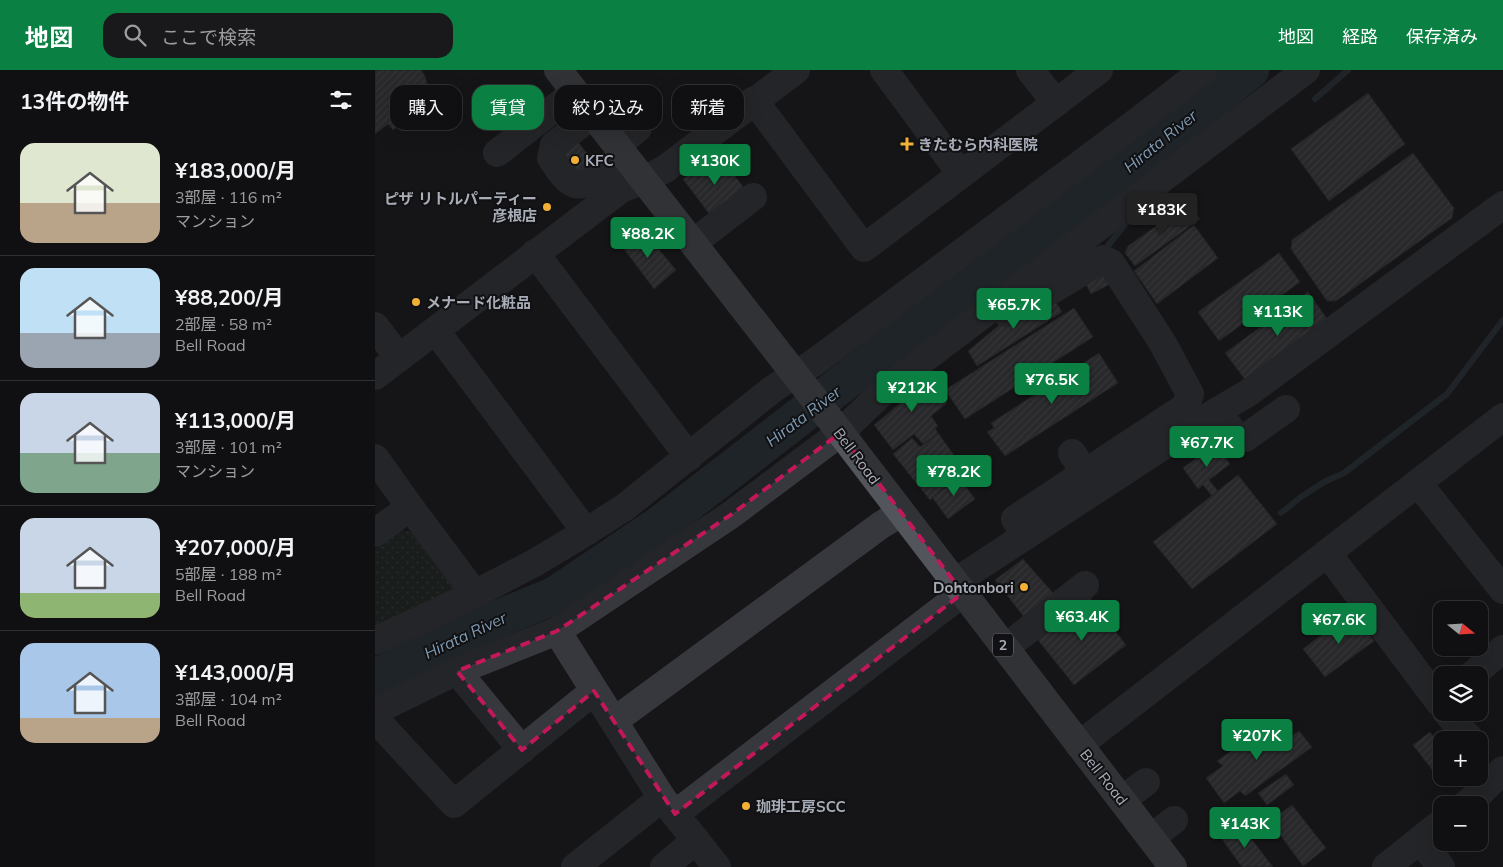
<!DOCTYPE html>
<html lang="ja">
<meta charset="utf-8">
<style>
:root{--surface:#101012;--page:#19191b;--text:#f1f3f6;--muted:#9c9d9f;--line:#303032;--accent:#0b8043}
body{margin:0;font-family:Mulish,"Noto Sans JP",sans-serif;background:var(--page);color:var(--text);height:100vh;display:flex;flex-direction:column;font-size:19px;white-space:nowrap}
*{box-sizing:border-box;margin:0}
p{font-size:16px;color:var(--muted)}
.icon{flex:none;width:28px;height:28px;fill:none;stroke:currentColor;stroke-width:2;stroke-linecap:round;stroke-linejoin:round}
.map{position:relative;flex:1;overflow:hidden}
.panel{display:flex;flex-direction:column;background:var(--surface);width:375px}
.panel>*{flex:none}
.hud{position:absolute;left:15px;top:15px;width:475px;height:45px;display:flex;gap:10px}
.needle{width:32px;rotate:108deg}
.controls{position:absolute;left:1058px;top:531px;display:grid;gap:10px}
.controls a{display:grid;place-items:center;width:55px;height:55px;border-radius:10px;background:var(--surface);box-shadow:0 5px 20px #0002,0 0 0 1px var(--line);font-size:25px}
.price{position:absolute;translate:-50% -42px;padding:0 11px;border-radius:5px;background:var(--accent);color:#fff;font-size:16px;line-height:32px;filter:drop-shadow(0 1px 2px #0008)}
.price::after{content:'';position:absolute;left:50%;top:30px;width:15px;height:11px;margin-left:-8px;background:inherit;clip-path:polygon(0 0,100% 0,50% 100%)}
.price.selected{background:#222;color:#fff}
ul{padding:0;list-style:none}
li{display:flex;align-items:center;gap:15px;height:125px;padding:0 20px}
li+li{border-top:1px solid var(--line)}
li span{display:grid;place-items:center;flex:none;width:140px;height:100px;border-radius:15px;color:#555}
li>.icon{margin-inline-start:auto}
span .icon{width:60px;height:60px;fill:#fffc;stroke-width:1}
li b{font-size:21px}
h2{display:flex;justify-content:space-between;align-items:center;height:60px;padding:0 20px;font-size:21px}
.chip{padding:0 18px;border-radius:15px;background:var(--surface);box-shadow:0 5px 20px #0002,0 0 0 1px var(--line);font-size:18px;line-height:45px}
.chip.selected{background:var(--accent);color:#fff}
header{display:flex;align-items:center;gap:30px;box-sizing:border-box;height:70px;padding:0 25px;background:var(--accent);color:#fff}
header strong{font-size:24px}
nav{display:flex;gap:28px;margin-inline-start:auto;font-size:18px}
.search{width:350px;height:45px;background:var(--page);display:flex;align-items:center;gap:12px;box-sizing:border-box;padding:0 18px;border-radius:15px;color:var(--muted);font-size:19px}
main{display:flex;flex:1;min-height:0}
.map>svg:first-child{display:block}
.park{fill:url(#park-dots)}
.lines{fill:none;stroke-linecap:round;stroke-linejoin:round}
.stream{stroke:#2c353c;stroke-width:6}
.river{stroke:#2c353c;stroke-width:38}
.building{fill:url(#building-hatch);stroke:#303034}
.minor{stroke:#37383d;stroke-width:28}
.major{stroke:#53555c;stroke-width:28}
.marked{fill:none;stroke:#c2185b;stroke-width:4;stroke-dasharray:10 6;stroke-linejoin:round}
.poi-dot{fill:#f2b134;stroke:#111113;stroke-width:2}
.labels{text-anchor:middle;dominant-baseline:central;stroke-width:4;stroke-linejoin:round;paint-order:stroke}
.shield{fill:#111113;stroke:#7b7e86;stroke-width:1}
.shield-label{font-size:14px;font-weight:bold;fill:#a8adb8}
.poi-label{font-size:15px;font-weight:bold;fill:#a8adb8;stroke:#111113;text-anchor:start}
.street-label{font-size:15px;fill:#a8adb8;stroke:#111113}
.water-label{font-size:16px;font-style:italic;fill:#7f9bb3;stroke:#111113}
</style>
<header>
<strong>地図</strong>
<div class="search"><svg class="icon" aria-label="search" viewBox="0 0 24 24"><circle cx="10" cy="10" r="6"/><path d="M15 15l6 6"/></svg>ここで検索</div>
<nav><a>地図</a><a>経路</a><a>保存済み</a></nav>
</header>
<main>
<section class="panel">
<h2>13件の物件<svg class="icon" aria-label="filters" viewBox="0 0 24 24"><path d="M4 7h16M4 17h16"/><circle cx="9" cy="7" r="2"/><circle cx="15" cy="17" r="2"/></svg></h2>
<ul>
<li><span style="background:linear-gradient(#dfe7d0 60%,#b9a48a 0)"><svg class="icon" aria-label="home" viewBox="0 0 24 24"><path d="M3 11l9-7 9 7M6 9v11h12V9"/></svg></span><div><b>¥183,000/月</b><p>3部屋 · 116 m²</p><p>マンション</p></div></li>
<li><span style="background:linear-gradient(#bfe0f5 65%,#9aa5b1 0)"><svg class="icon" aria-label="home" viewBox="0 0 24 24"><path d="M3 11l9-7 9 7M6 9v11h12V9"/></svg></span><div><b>¥88,200/月</b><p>2部屋 · 58 m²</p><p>Bell Road</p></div></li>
<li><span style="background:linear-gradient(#c9d6e8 60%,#7fa58c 0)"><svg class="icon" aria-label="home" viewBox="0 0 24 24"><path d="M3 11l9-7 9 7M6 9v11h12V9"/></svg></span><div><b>¥113,000/月</b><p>3部屋 · 101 m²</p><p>マンション</p></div></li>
<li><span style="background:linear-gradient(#c9d6e8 75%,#8fb573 0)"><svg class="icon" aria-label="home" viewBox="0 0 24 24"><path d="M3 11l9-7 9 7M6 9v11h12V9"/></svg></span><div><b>¥207,000/月</b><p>5部屋 · 188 m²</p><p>Bell Road</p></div></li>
<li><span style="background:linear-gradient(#a9c7e8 75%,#b9a48a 0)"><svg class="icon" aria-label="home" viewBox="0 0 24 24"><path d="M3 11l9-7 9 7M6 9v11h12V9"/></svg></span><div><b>¥143,000/月</b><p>3部屋 · 104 m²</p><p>Bell Road</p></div></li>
</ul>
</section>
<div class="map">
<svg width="1128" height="797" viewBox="0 0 1128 797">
<defs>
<pattern id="park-dots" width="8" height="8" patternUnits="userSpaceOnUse" patternTransform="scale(1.25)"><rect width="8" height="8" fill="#1e261f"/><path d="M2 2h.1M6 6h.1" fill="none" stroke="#3c433d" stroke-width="1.8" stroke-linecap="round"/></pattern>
<pattern id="building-hatch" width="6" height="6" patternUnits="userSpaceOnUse" patternTransform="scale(1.25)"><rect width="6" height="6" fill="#404145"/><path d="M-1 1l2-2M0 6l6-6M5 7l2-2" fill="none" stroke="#595a5e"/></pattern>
</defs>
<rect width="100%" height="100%" fill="#161618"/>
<path class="park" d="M26 460 41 462 84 516 0 564V479Z"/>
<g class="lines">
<g class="stream">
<path d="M940 29 973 0"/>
<path d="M726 180 731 178 756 147"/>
<path d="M906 443 926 427 949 412 969 403 1072 324 1128 250"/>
</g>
<path class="river" d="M0 608 97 560 181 525 286 454 539 258 745 104 875 0"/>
</g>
<g class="building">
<path d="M0 0H46L50 6 53 17 51 30 42 39 43 41 18 60 13 54 0 64Z"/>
<path d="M993 23 1030 74 954 131 916 79Z"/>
<path d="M200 68 220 94 196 110 182 82Z"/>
<path d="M342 83 373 123 338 149 308 109Z"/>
<path d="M1038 83 1079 138 1077 148 961 231H952L916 179 917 170Z"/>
<path d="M814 133 825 149 760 196 750 183 753 176Z"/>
<path d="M819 155 843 188 782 234 759 201Z"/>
<path d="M267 159 301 200 279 219 246 175Z"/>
<path d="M904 183 925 212 844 271 823 242Z"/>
<path d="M730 196 741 211 716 224 709 211Z"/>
<path d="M933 222 955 253 872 312 850 283Z"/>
<path d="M679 229 687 242 602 296 593 281 639 243Z"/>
<path d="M699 238 718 267 590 349 570 320Z"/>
<path d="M724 283 743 313 630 386 612 362 619 358 616 353Z"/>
<path d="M541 304 546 309 551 306 572 333 556 346 563 356 560 358 563 363 548 374 539 364 518 380 499 355 528 331 520 321Z"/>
<path d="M563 363 589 399 571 413 573 416 555 430 518 384 537 368 545 377Z"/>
<path d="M840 374 855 394 834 410 843 421 837 426 828 415 823 419 808 398Z"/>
<path d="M582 404 600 429 573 449 557 427 573 416 571 413Z"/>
<path d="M863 405 902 454 817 519 778 472Z"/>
<path d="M648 489 679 524 649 547 620 510Z"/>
<path d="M715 528 751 575 699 615 663 570Z"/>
<path d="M977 542 999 571 950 607 928 579Z"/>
<path d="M900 650 913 668 924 661 937 677 870 726 865 721 849 733 831 708 848 696 842 691Z"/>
<path d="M1055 662 1066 676V708H1077L1068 714 1038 675Z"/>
<path d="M911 704 919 715 892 735 883 723Z"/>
<path d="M917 735 951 778 928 796 895 751Z"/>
<path d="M865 754 898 797H867L847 769Z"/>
</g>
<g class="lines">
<g class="minor">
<path d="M509 0 586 104"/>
<path d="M655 0 681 33"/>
<path d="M379 30 489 178 724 0"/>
<path d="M218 45 179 75 176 88C182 96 189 110 200 114 214 119 238 92 248 83"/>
<path d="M221 48 242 31"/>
<path d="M242 75 263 58"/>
<path d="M122 83 200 22"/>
<path d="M318 173 378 127"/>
<path d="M160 183 314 387"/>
<path d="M631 243 637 238 677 220 728 189 736 193 787 272 815 324 810 337 640 449 651 466"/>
<path d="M0 256 24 288"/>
<path d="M61 261 211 462"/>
<path d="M0 306 246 119 269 110 290 99 421 0"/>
<path d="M843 341 862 368H870L911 339"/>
<path d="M697 383 710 403"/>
<path d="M0 388 35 437 100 524"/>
<path d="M1043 413 1128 520"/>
<path d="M0 463 35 437"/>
<path d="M953 484 1064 632 1066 630"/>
<path d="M580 512 831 348 873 323 1128 135"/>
<path d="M182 561 287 728 342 797"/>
<path d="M0 571 100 524 161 492 211 462 250 437 399 318 440 292 751 60 829 0"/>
<path d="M630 578 710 515"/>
<path d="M82 601 147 680"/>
<path d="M1097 605 1128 579"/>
<path d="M0 641 82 601 182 561 357 444 465 363 516 314 931 0"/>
<path d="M1071 642 1096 670"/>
<path d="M239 651 506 455 526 443"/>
<path d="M0 654 3 652 79 734 219 621"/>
<path d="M704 675 1128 347"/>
<path d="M747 730 771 712"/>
<path d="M1090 735 1104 724 1128 700"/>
<path d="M300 744 588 523"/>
<path d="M776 768 799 750"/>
<path d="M1045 770 1066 797"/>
<path d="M200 797 287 728"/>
<path d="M289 797 321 770"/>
<path d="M1011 797 1066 753"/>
</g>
<path class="major" d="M183 0 458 353 798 797"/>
</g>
<path d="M0 0H1128V797H0ZM465 363 588 523 300 744 219 621 147 680 82 601 182 561 357 444Z" fill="#161618" fill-opacity=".55" fill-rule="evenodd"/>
<path class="marked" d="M465 363 588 523 300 744 219 621 147 680 82 601 182 561 357 444Z"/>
<g class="poi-dot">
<path d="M529.5 66.5h5v5h5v5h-5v5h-5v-5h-5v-5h5z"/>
<circle cx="200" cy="90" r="5"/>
<circle cx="172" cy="137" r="5"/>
<circle cx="41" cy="232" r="5"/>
<circle cx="649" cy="517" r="5"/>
<circle cx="371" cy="736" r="5"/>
</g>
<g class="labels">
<rect class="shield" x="618" y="563.5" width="20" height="23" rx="4"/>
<g class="shield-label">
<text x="628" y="575">2</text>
</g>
<g class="poi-label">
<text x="543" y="74">きたむら内科医院</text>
<text x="210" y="90">KFC</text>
<text x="162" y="128" text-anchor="end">ピザ リトルパーティー<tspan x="162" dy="17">彦根店</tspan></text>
<text x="51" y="232">メナード化粧品</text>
<text x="639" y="517" text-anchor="end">Dohtonbori</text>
<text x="381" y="736">珈琲工房SCC</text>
</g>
<g class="street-label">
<text transform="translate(482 386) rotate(53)">Bell Road</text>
<text transform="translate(729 707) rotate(52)">Bell Road</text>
</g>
<g class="water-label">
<text transform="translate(785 71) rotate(-39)">Hirata River</text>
<text transform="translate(428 346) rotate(-37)">Hirata River</text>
<text transform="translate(90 565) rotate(-25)">Hirata River</text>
</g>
</g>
</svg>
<div class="controls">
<a><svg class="needle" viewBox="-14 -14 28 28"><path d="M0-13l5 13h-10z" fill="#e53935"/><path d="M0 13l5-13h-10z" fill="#9c9d9f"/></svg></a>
<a><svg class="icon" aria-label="layers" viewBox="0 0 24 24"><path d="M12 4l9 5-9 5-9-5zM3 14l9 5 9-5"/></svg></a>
<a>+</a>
<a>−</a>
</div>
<b class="price" style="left:340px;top:116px">¥130K</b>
<b class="price selected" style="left:787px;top:165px">¥183K</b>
<b class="price" style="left:273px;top:189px">¥88.2K</b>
<b class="price" style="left:639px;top:260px">¥65.7K</b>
<b class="price" style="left:903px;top:267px">¥113K</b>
<b class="price" style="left:677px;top:335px">¥76.5K</b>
<b class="price" style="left:537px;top:343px">¥212K</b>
<b class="price" style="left:832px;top:398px">¥67.7K</b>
<b class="price" style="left:579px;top:427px">¥78.2K</b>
<b class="price" style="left:707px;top:572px">¥63.4K</b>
<b class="price" style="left:964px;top:575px">¥67.6K</b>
<b class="price" style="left:882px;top:691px">¥207K</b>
<b class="price" style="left:870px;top:779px">¥143K</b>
<div class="hud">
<a class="chip">購入</a>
<a class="chip selected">賃貸</a>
<a class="chip">絞り込み</a>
<a class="chip">新着</a>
</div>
</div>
</main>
